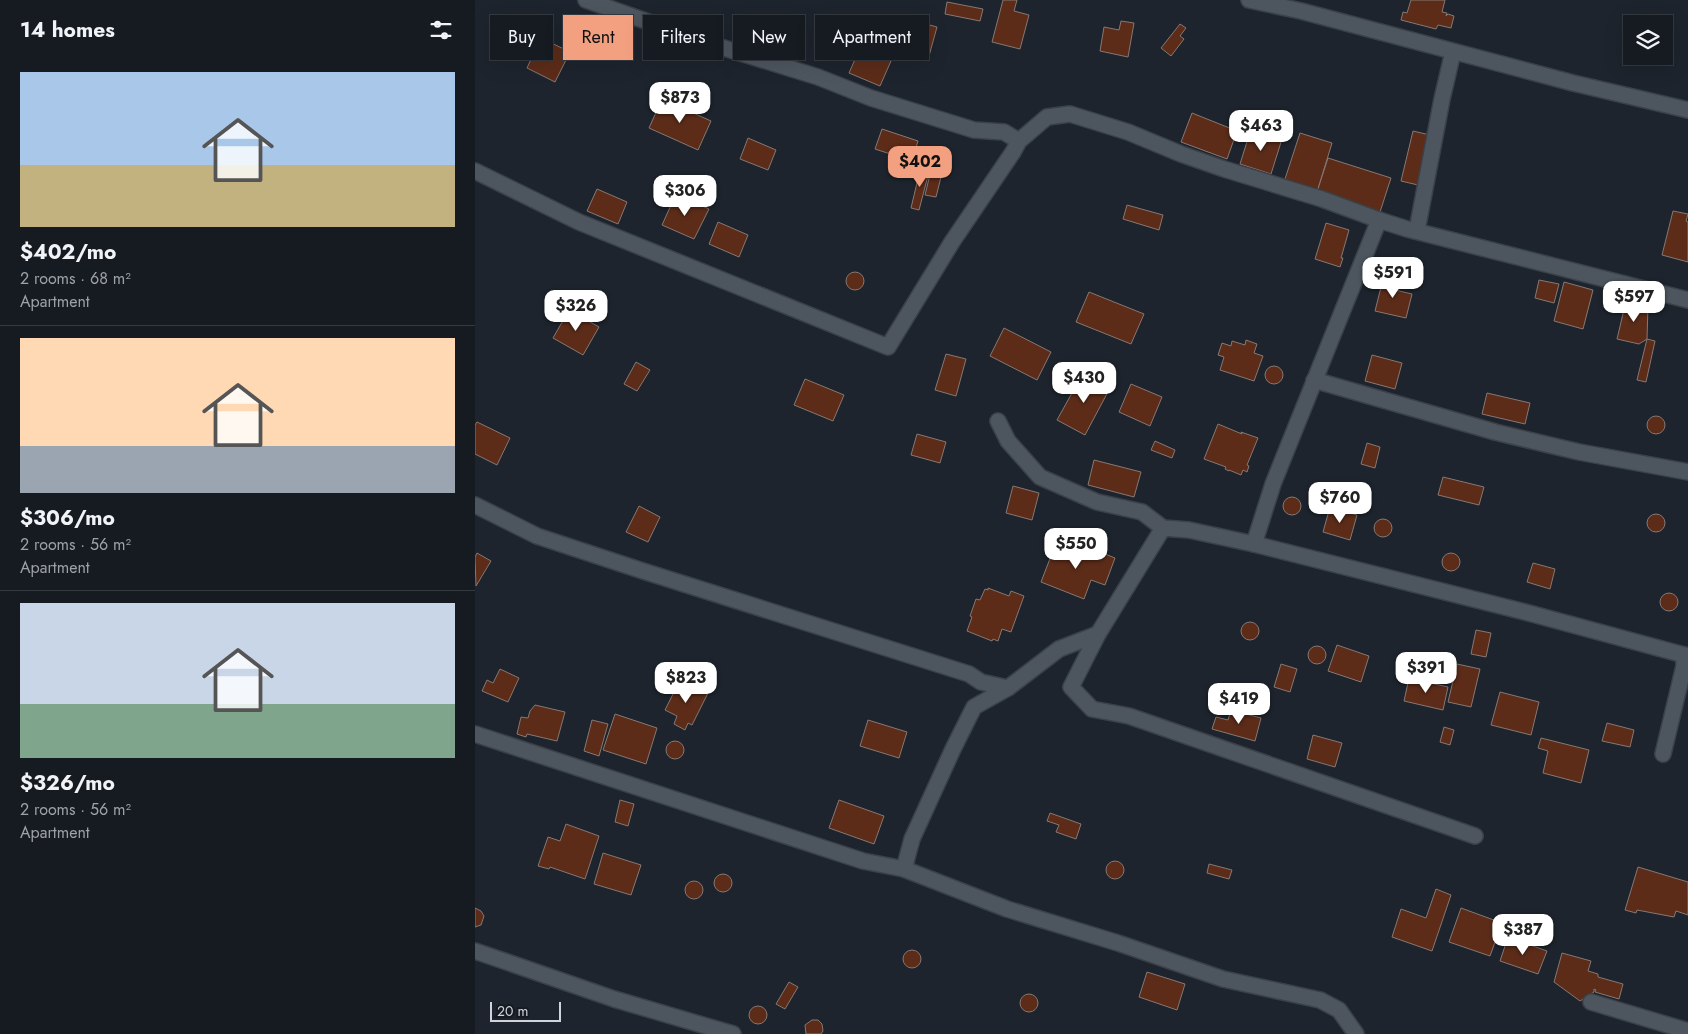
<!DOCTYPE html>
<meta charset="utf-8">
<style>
:root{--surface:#161b22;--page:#1f242a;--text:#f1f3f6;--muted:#9ea1a5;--line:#353940;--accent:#f2a080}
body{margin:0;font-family:Jost,sans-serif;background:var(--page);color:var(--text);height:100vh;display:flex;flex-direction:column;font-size:19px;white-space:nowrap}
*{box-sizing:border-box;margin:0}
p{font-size:16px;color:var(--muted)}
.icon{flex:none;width:28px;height:28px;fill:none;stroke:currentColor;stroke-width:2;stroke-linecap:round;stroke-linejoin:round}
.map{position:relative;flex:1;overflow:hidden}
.side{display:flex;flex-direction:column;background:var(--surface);width:475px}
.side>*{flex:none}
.banner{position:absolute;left:15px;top:15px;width:475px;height:45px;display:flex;gap:10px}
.tools{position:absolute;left:1148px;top:15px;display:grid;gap:10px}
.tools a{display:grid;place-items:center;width:50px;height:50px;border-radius:0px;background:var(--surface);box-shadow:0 5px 20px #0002,0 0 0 1px var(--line);font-size:25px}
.scale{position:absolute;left:15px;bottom:12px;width:71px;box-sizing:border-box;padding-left:5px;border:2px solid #d0d4da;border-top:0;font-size:14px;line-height:18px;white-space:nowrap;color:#d0d4da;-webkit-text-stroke:4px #141b23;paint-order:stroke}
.price{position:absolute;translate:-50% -42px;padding:0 11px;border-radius:10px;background:#fff;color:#222;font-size:16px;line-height:32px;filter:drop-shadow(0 1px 2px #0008)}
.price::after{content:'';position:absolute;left:50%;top:30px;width:15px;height:11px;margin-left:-8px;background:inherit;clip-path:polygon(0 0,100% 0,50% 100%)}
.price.on{background:var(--accent);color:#111}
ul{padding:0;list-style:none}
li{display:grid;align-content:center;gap:10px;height:265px;padding:0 20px}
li+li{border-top:1px solid var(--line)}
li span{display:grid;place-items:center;height:155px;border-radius:0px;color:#555}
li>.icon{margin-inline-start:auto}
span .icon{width:90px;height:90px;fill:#fffc;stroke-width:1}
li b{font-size:21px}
h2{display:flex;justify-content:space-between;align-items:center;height:60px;padding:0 20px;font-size:21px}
.pill{padding:0 18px;border-radius:0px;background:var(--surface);box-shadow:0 5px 20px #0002,0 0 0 1px var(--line);font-size:18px;line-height:45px}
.pill.on{background:var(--accent);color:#111}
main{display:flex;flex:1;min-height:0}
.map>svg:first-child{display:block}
.building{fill:#5c2c19;stroke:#867873}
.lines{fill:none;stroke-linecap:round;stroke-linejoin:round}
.minor-casing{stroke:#3b4148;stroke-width:18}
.minor{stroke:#4d565f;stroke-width:15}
</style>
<main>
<section class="side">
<h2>14 homes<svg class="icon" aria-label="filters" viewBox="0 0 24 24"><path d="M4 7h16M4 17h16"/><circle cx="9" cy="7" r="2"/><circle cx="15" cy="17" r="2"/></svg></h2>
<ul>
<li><span style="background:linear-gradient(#a9c7e8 60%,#c2b280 0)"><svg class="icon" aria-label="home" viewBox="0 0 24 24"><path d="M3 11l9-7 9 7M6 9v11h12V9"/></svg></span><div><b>$402/mo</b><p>2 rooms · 68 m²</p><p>Apartment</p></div></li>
<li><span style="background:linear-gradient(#ffd9b3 70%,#9aa5b1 0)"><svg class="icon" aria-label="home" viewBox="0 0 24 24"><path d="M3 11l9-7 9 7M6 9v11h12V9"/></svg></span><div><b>$306/mo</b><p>2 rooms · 56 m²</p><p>Apartment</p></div></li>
<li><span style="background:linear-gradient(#c9d6e8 65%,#7fa58c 0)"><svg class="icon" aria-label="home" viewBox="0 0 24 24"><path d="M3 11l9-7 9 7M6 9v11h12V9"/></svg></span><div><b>$326/mo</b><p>2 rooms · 56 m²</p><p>Apartment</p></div></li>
</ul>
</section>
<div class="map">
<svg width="1213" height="1034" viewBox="0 0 1213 1034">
<rect width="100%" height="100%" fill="#1d242d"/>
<g class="building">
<path d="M528 0H542L539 11 554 15 545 49 517 42Z"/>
<path d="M936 0H970L967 12 972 13 971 16 973 14 979 16 976 28 963 25 961 29 926 20 928 12 932 13Z"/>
<path d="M472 2 508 9 505 21 470 14Z"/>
<path d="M440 21 462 27 454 56 432 48 434 39H433Z"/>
<path d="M646 21 659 23 653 57 625 51 629 27 644 30Z"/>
<path d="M705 24 711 28 705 36 709 39 696 56 686 48Z"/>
<path d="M58 34 95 52 80 82 52 68 58 55 49 50Z"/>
<path d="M385 48 416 61 405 86 374 73Z"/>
<path d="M187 99 236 121 223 150 174 128Z"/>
<path d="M717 113 762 131 752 159 706 142Z"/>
<path d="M407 129 443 141 437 161 400 149Z"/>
<path d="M776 129 807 139 796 174 765 164Z"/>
<path d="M938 131 955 135 943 185 926 181Z"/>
<path d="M825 133 857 143 842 192 809 182Z"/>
<path d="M273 138 301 150 293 170 265 159Z"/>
<path d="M853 158 916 178 905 212 842 192Z"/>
<path d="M458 162 469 165 461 197 450 195Z"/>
<path d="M446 166 455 168 444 210 436 208Z"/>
<path d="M122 189 152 202 143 224 112 211Z"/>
<path d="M201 194 234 209 219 239 187 225Z"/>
<path d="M652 205 688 215 684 230 648 219Z"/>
<path d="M1198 211 1213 214 1211 221 1213 222V262L1187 255Z"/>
<path d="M243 222 273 235 264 257 234 244Z"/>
<path d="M851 223 874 230 866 258H868L865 267 840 259Z"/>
<circle cx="380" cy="281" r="9"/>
<path d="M909 275 923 278 920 290 937 294 931 318 900 311Z"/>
<path d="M1064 280 1084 284 1079 303 1060 298Z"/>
<path d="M1089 282 1118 290 1108 329 1079 321Z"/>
<path d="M614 292 669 314 656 344 601 322Z"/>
<path d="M1151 301 1173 306 1172 339 1164 344 1142 339Z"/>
<path d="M94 310 124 327 108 355 78 338Z"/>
<path d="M529 328 576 352 562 380 515 356Z"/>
<path d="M1172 339 1180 341 1171 382 1162 380Z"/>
<path d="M771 340 782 344 779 353 788 356 779 381 745 370 749 357 743 355 747 343 756 346 757 341 770 345Z"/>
<path d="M471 354 491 359 481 396 460 390Z"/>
<path d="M897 355 927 363 920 389 890 381Z"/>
<path d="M161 362 175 370 162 391 149 384Z"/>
<circle cx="799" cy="375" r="9"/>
<path d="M608 373 635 388 610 435 582 420Z"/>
<path d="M330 379 369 395 358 421 319 405Z"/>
<path d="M656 384 687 397 675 426 644 412Z"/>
<path d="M1012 393 1055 403 1050 424 1007 414Z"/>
<circle cx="1181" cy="425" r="9"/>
<path d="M2 422 35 438 22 465 0 454V425Z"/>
<path d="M743 424 767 434 766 432 783 438 772 465 774 466 772 472 768 470 766 475 754 470V471L750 469 751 467 729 459Z"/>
<path d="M442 434 471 442 465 463 436 455Z"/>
<path d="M680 441 700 450 697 458 676 450Z"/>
<path d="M892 443 905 447 900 468 886 464Z"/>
<path d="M619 460 666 472 659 497 613 485Z"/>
<path d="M968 477 1009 487 1004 505 963 495Z"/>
<path d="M538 486 564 493 557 520 531 513Z"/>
<circle cx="817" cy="506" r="9"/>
<path d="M164 506 185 517 173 542 151 532Z"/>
<path d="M855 507 882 515 875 540 848 532Z"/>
<circle cx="1181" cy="523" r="9"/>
<circle cx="908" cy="528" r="9"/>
<path d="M581 543 623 559 625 552 640 558 630 585 616 580 609 599 566 582Z"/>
<circle cx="976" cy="562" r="9"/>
<path d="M2 553 16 561 1 586 0 557Z"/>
<path d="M1058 563 1080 569 1075 589 1052 582Z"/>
<path d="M513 588 534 596 536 591 549 596 536 632 527 629 523 641 518 639 517 641 492 631 497 617 495 616 501 599 505 600 510 589 513 590Z"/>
<circle cx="1194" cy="602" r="9"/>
<circle cx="775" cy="631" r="9"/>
<path d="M1001 630 1016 633 1011 657 996 654Z"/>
<path d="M862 645 894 656 886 682 853 671Z"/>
<circle cx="842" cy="655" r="9"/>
<path d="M806 664 822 669 815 692 799 687Z"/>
<path d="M982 664 1005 669 996 707 973 702Z"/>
<path d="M25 669 44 678 33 702 7 691 12 680 18 683Z"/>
<path d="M934 678 973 687 968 710 929 701Z"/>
<path d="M205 680 233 693 217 725 213 723 210 730 199 724 202 716 190 710Z"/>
<path d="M1025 692 1064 702 1056 735 1016 725Z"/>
<path d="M60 705 90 712 82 741 52 734 51 737 42 734 46 717 53 718 55 711Z"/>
<path d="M756 710 786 718 780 741 737 729 741 717 753 720Z"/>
<path d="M140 714 182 728 171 764 128 750Z"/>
<path d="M117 720 133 724 124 756 109 751Z"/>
<path d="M393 720 432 732 424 758 385 746Z"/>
<path d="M1132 723 1159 730 1155 747 1127 741Z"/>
<path d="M969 727 979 730 975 745 965 742Z"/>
<path d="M838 735 867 743 860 767 832 759Z"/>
<path d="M1066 738 1114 750 1106 783 1068 773 1073 751 1063 748Z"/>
<circle cx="200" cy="750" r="9"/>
<path d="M145 800 159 804 153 826 140 822Z"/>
<path d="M364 800 409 816 399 844 354 828Z"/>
<path d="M575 813 606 824 601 839 581 832 584 825 572 821Z"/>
<path d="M91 824 124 836 110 879 75 867 74 869 63 866 73 837 85 841Z"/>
<path d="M128 853 166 865 156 895 119 884Z"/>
<circle cx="640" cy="870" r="9"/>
<path d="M734 864 757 870 754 879 732 873Z"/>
<path d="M1163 867 1213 882V915L1201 911 1199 917 1162 910 1161 913 1150 910Z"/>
<circle cx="248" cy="883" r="9"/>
<circle cx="219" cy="890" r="9"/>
<path d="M961 889 976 895 957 951 917 937 926 909 951 918Z"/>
<path d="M0 908 6 911 9 916 6 925 0 927Z"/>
<path d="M986 908 1027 923 1015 956 974 942Z"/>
<path d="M1033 937 1072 951 1063 974 1025 961Z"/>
<circle cx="437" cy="959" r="9"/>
<path d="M1087 953 1116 961 1113 971 1123 974V977L1148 984 1144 999 1120 992 1121 990 1119 989V992L1105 1001 1079 982Z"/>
<path d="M672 972 710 984 702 1010 664 997Z"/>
<path d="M314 982 323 987 310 1009 301 1004Z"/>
<circle cx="554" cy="1003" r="9"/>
<circle cx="283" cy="1015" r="9"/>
<path d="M337 1020H343L347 1024 348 1031 346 1034H331L330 1025Z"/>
</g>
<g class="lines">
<g class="minor-casing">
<g id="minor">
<path d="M774 0 826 11 1098 83 1213 110"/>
<path d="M544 141 572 117 595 114 653 132 706 154 749 169 847 199 904 220"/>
<path d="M0 171 104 222 413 347 477 242 538 152 544 141 529 132 499 130 396 98 343 77 233 43 111 0"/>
<path d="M942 230 967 99 978 52"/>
<path d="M839 380 1020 432 1104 452 1213 472"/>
<path d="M523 421 533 441 565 477 622 502 667 512 688 528 714 530 779 544 1050 612 1213 656"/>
<path d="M0 505 62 536 168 571 494 674 506 682 533 688"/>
<path d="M688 528 623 634 596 687 617 709 654 716 1000 836"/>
<path d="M779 544 798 484 904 220 932 229 1213 300"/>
<path d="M0 734 388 861 429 869 532 909 643 943 748 979 845 1000 864 1010 881 1034"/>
<path d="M1188 754 1209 666V655"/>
<path d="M429 869 437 839 478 749 499 707 533 688 584 649 623 634"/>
<path d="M0 951 139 999 258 1034"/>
<path d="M1116 1002 1213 1031"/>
</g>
</g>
<use href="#minor" class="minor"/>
</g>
</svg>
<div class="tools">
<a><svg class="icon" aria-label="layers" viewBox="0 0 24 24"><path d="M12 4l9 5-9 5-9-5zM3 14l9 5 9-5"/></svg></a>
</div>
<div class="scale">20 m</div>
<b class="price" style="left:205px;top:124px">$873</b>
<b class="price" style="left:786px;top:152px">$463</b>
<b class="price on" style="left:445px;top:188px">$402</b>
<b class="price" style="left:210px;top:217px">$306</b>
<b class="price" style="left:918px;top:299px">$591</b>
<b class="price" style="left:1159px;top:323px">$597</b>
<b class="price" style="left:101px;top:332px">$326</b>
<b class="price" style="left:609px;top:404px">$430</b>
<b class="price" style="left:865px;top:524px">$760</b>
<b class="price" style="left:601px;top:570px">$550</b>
<b class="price" style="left:951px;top:694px">$391</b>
<b class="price" style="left:211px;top:704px">$823</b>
<b class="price" style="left:764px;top:725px">$419</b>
<b class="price" style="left:1048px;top:956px">$387</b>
<div class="banner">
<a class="pill">Buy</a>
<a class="pill on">Rent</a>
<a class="pill">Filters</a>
<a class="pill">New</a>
<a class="pill">Apartment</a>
</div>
</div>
</main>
